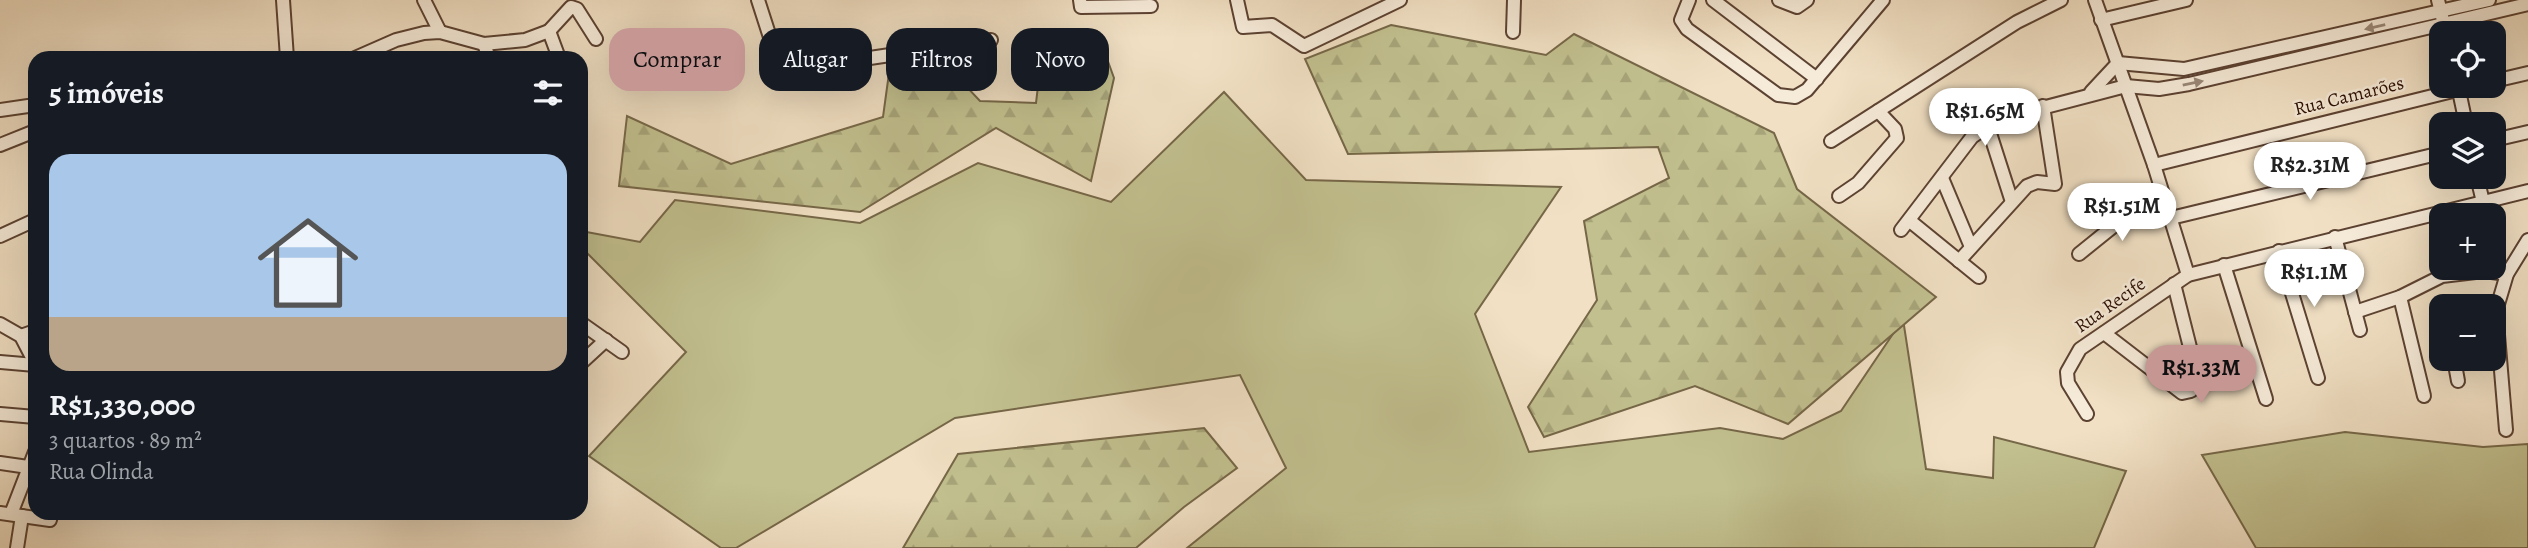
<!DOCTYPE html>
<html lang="pt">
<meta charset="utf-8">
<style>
:root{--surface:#171b24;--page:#242831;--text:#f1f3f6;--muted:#9ea1a6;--accent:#c59692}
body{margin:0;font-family:Alegreya,serif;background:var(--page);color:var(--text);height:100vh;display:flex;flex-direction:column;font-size:26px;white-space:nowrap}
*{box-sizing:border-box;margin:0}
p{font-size:23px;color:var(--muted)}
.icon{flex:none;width:38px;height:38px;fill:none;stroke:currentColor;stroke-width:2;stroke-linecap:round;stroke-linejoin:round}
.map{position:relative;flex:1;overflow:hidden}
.sheet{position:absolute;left:28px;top:51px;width:560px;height:469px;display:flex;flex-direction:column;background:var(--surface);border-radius:21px;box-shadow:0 7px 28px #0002}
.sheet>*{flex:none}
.banner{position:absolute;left:609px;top:28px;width:665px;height:63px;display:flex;gap:14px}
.fabs{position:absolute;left:2429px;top:21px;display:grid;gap:14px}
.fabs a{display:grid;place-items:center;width:77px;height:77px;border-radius:14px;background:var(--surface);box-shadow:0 7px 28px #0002;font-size:35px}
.price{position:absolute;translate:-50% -60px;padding:0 16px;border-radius:24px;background:#fff;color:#222;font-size:23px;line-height:46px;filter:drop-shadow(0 2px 4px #0008)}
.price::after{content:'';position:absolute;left:50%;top:42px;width:21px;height:16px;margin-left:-10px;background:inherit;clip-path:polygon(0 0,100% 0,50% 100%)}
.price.active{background:var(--accent);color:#111}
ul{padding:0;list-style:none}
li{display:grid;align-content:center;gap:14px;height:371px;padding:0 21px}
li span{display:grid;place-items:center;height:217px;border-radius:21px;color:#555}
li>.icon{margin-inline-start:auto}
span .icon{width:126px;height:126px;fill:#fffc;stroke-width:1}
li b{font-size:30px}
h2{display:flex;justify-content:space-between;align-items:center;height:84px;padding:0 21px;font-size:30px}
.pill{padding:0 24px;border-radius:21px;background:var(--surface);box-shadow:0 7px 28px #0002;font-size:24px;line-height:63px}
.pill.active{background:var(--accent);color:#111}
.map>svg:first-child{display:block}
.grass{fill:#c2c08f;stroke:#766748;stroke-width:2}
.forest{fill:url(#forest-firs);stroke:#766748;stroke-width:2}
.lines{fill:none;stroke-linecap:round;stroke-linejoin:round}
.minor-casing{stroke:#5c4232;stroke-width:16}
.minor{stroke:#f6ebd9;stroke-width:12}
.oneway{fill:#9a8878}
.labels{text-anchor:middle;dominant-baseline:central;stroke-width:5;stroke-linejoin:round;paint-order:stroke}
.street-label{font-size:19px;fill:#2a0e02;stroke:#f6ebd9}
</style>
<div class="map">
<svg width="2528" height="548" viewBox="0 0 2528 548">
<defs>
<pattern id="forest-firs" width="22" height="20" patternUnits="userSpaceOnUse" patternTransform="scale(1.75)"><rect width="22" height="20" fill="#c2c08f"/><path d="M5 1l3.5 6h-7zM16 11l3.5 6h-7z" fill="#a7a47a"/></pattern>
</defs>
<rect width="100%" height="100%" fill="#f1e0c4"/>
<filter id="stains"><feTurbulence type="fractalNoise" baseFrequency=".00286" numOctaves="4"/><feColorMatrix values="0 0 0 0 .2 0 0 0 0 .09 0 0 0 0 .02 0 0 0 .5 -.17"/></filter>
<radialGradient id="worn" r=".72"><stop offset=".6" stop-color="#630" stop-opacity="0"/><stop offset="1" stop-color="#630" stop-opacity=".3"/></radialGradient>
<g class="grass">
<path d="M1224 92 1306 180 1561 187 1475 314 1529 452 1720 428 1783 439 1841 411 1903 319 1926 469 1993 478 1994 437 2126 471 2094 548H1187L1286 468 1240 375 955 418 736 548H721L589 456 686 352 581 247V231L640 242 675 200 860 223 978 163 1111 202Z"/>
<path d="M2345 432 2483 447 2528 444V548H2256L2202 455Z"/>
</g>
<g class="forest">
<path d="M1391 25 1546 55 1574 34 1774 133 1797 189 1936 297 1788 424 1695 386 1544 437 1528 407 1597 300 1584 221 1669 178 1658 147 1348 154 1305 59Z"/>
<path d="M1097 31 1114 78 1091 181 996 128 860 212 619 186 627 116 731 164 883 117 889 73 949 68 980 101 1036 103 1044 35Z"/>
<path d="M1204 428 1237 468 1184 507 1136 548H903L958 454Z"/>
</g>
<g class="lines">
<g class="minor-casing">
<g id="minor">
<path d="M283 0 287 58"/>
<path d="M424 0 440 32"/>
<path d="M758 0 778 62 789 70 991 40"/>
<path d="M1080 0 1081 7 1151 6"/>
<path d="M1237 0 1243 27 1272 25 1304 46 1400 0"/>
<path d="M1689 0 1681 20 1687 29 1778 95 1795 97 1807 90 1883 0"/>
<path d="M1713 0 1817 79"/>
<path d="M1779 0 1797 7 1807 0"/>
<path d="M2095 0 2154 165 2188 275"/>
<path d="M2438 0 2446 33"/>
<path d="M2101 20 2186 0"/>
<path d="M549 31 559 58"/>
<path d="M1513 32 1514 0"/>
<path d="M484 44 489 58"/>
<path d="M355 58 396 40 424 33 440 32 484 44 525 40 549 31 571 7 577 9 596 39"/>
<path d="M2494 81 2528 73"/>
<path d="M2458 86 2466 124"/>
<path d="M2091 92 2118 63 2184 69 2489 0"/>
<path d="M0 110 35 105"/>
<path d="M1987 124 2012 202"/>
<path d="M2494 140 2528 132"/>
<path d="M1831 141 2017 22 2061 0"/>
<path d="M0 145 35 131"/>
<path d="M2154 165 2473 86"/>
<path d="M2477 177 2483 202"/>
<path d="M1942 178 1971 247"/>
<path d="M1839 196 1858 183 1897 138 1895 129 1878 111"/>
<path d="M2171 218 2441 153"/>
<path d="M1910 221 1979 277"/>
<path d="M1901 230 1972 137 1996 120 2126 86 2159 89 2189 84 2528 4"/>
<path d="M0 236 35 220"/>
<path d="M2335 237 2360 330"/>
<path d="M2279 251 2318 378"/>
<path d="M2079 254 2141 204H2150L2163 197"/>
<path d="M1959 261 2027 186 2037 182 2055 184 2043 106"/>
<path d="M2224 265 2266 399"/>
<path d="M2400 297 2424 396"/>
<path d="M2355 312 2400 297 2442 276 2484 271 2507 274"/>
<path d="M581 323 622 352"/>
<path d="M0 324 21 336 35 363"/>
<path d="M2104 333 2182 393 2191 391 2198 379 2174 284"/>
<path d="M21 336 35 331"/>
<path d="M2454 359 2458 381"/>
<path d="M0 362 35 365"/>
<path d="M581 363 606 340"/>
<path d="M0 414 35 417"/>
<path d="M2087 414 2068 383 2067 372 2080 349 2188 275 2528 191"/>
<path d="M2506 430 2496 311 2507 274 2528 240"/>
<path d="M0 463 35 468"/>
<path d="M0 513 50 520"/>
<path d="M11 514 35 452"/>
<path d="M17 548 22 516"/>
</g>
</g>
<use href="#minor" class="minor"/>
</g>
<defs><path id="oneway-solid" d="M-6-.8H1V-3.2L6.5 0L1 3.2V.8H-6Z" transform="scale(1.75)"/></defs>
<g class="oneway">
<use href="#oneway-solid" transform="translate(2375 27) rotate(167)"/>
<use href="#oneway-solid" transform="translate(2193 83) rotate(-12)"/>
</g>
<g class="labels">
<g class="street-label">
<text transform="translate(2349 96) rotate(-14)">Rua Camarões</text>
<text transform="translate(2110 305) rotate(-35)">Rua Recife</text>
</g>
</g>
<rect width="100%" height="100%" filter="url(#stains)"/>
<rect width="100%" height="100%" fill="url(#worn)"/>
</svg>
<div class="fabs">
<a><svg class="icon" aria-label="locate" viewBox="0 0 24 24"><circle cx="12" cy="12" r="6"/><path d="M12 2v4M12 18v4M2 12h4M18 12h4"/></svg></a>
<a><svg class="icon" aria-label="layers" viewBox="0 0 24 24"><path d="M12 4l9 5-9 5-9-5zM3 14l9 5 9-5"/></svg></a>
<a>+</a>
<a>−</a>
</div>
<b class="price" style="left:1985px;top:148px">R$1.65M</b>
<b class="price" style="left:2310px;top:202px">R$2.31M</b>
<b class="price" style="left:2122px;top:243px">R$1.51M</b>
<b class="price" style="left:2314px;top:309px">R$1.1M</b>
<b class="price active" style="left:2201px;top:405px">R$1.33M</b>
<div class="banner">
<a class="pill active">Comprar</a>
<a class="pill">Alugar</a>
<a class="pill">Filtros</a>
<a class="pill">Novo</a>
</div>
<section class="sheet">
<h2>5 imóveis<svg class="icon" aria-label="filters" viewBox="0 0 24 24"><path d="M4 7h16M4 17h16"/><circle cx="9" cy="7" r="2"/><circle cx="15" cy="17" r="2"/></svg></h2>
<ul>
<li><span style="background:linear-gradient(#a9c7e8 75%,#b9a48a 0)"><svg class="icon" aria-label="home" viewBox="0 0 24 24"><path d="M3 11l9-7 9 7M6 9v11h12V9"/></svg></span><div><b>R$1,330,000</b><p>3 quartos · 89 m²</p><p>Rua Olinda</p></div></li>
</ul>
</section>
</div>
